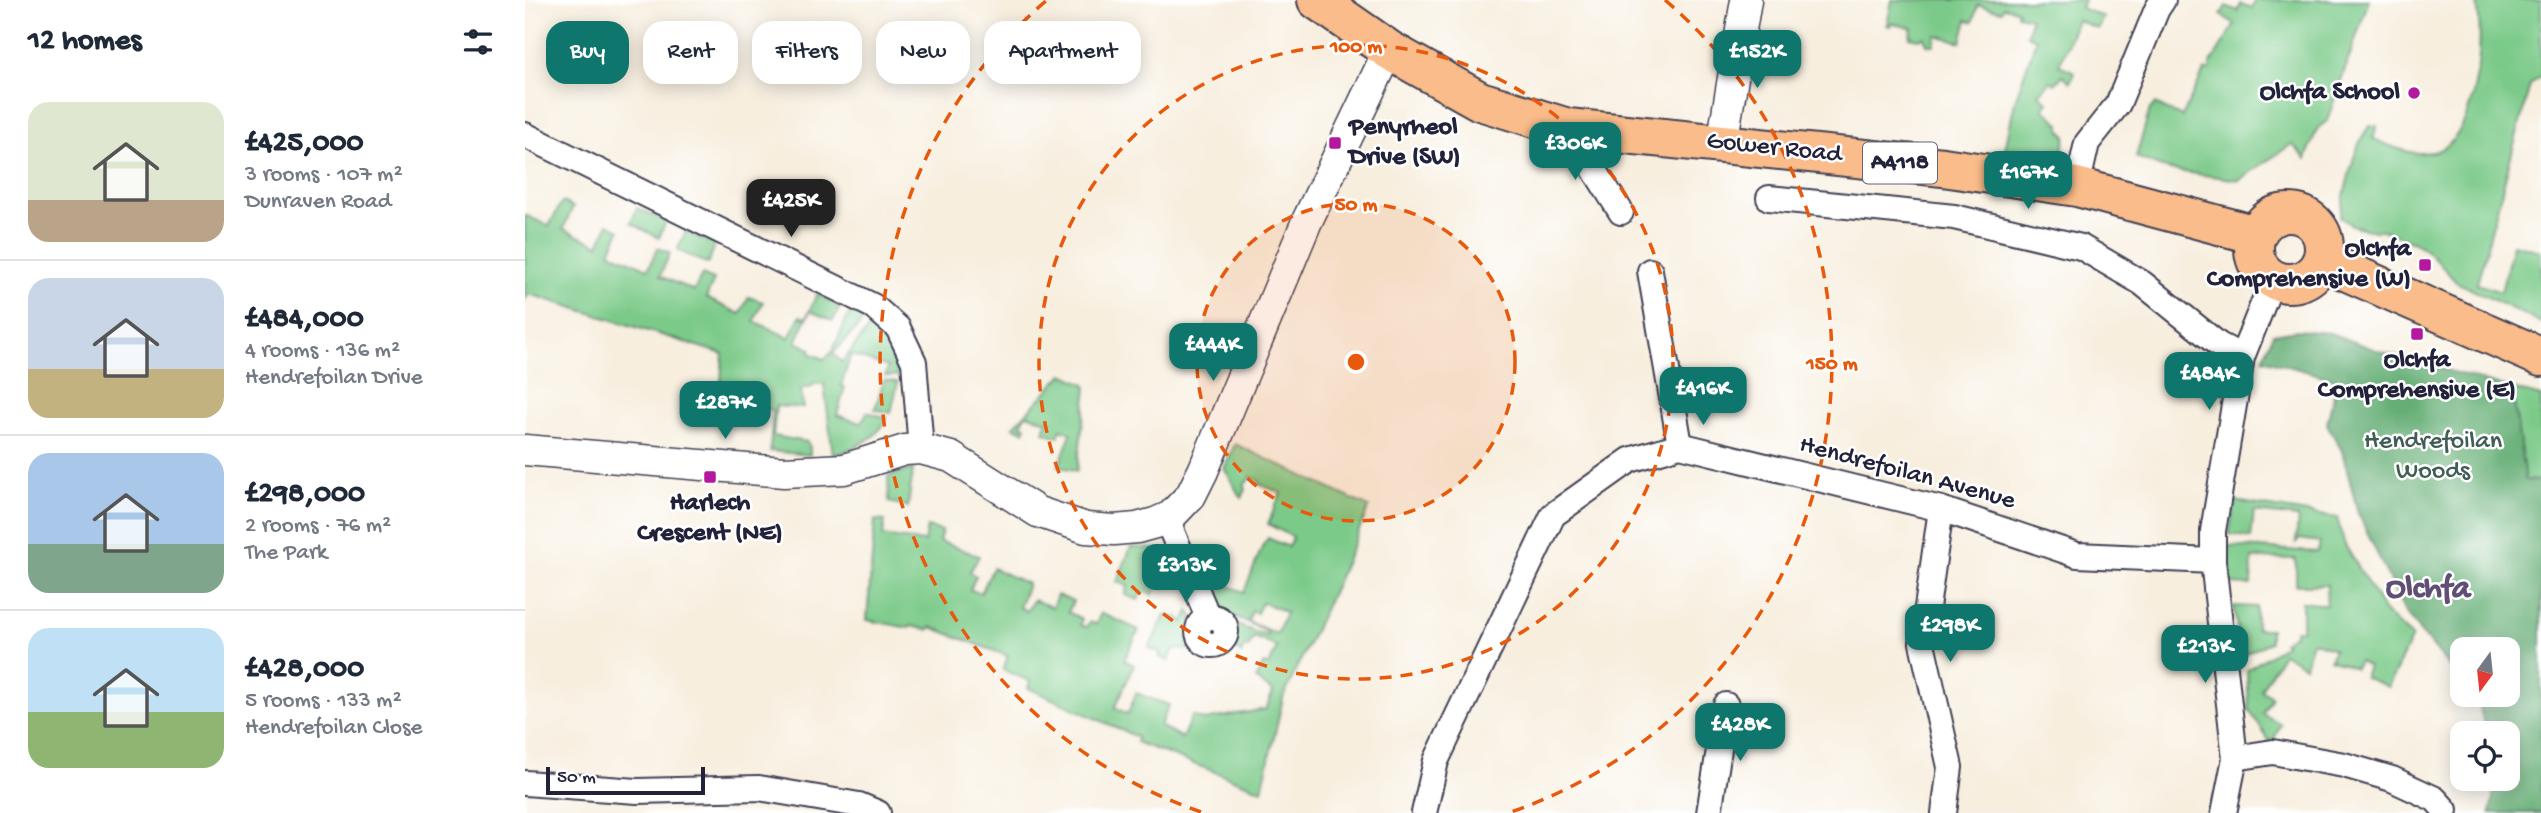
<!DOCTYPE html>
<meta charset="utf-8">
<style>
:root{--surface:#fff;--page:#f2f2f3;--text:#1f2937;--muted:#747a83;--line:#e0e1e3;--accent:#0f766e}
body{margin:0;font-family:"Gochi Hand",sans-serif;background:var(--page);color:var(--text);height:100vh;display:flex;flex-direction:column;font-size:26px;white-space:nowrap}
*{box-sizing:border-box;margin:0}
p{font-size:23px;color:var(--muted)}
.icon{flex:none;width:38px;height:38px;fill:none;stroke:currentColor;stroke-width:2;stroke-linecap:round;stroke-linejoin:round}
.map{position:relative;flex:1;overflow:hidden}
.sheet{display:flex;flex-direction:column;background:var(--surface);width:525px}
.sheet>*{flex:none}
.hud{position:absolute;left:21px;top:21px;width:665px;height:63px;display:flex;gap:14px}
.needle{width:46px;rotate:195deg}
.controls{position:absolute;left:1925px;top:637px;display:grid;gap:14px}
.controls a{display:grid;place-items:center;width:70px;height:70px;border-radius:14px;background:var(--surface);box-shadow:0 4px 18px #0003;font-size:35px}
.scale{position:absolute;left:21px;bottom:18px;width:159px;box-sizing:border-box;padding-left:7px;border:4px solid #22223b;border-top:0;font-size:19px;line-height:24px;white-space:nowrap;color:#22223b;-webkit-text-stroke:5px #fff;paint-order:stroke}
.price{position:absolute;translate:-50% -60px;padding:0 16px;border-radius:14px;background:var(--accent);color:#fff;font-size:23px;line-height:46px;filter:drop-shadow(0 2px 4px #0008)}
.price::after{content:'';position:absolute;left:50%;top:42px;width:21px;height:16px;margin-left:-10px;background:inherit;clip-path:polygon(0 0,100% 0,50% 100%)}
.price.selected{background:#222;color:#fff}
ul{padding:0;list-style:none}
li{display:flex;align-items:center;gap:21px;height:175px;padding:0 28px}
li+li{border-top:2px solid var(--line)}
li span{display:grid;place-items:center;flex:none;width:196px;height:140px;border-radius:21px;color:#555}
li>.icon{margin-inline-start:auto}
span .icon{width:84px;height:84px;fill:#fffc;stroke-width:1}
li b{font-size:30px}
h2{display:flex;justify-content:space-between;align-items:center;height:84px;padding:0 28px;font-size:30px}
.chip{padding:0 24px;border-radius:21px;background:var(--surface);box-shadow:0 4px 18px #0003;font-size:24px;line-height:63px}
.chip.selected{background:var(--accent);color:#fff}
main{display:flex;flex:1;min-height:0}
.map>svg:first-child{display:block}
.green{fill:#7cca89;stroke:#4f7662;stroke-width:2;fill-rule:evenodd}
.forest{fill:#65ae75;stroke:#446858;stroke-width:2}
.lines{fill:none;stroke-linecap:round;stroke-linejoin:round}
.minor-casing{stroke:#424153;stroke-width:28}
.tertiary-casing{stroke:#424153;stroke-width:33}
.primary-casing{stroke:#424153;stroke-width:42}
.minor{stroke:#fff;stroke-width:24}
.tertiary{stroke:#fff;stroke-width:30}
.primary{stroke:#f9bc8a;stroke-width:38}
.ring{fill:none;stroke:#e8590c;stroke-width:3.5;stroke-dasharray:12 9}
.poi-dot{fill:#b5179e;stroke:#fff;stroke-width:2.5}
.labels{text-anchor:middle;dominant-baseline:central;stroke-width:5;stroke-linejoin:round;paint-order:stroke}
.shield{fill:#fff;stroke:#646476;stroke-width:2}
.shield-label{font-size:24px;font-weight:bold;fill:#22223b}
.poi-label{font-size:26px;font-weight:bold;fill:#22223b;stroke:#fff;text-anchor:end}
.street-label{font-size:26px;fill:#22223b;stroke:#fff}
.park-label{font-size:26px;fill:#425d56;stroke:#fff}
.district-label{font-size:33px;font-weight:bold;fill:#604e75;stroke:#fff}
.centre{fill:#e8590c;stroke:#fff;stroke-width:3.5}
.ring-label{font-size:21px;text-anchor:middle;font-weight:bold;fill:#e8590c;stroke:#fff;stroke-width:5;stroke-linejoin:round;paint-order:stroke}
</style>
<main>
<section class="sheet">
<h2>12 homes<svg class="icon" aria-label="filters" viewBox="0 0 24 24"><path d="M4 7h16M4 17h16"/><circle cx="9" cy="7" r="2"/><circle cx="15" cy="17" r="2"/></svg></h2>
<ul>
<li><span style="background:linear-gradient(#dfe7d0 70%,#b9a48a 0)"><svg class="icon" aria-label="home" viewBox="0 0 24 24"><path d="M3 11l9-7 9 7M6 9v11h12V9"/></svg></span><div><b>£425,000</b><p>3 rooms · 107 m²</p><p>Dunraven Road</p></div></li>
<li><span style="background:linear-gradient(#c9d6e8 65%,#c2b280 0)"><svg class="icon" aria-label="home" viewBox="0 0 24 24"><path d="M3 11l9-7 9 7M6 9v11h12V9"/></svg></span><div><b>£484,000</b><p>4 rooms · 136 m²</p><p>Hendrefoilan Drive</p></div></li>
<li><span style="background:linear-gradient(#a9c7e8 65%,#7fa58c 0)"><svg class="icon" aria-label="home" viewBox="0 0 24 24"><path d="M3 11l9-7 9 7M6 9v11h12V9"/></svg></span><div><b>£298,000</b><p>2 rooms · 76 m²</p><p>The Park</p></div></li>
<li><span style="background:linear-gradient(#bfe0f5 60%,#8fb573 0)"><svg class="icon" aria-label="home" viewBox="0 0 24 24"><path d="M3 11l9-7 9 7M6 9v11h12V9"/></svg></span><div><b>£428,000</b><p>5 rooms · 133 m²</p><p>Hendrefoilan Close</p></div></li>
</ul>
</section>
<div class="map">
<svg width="2016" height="813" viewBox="0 0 2016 813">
<rect width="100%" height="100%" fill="#fff"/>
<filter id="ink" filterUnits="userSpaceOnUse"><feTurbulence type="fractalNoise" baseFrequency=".0143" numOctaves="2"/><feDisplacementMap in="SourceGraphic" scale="14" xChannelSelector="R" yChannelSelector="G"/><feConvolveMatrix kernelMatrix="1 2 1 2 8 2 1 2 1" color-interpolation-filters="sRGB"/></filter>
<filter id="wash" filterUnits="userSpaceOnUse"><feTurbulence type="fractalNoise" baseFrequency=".00686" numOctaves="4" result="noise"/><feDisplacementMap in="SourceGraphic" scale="28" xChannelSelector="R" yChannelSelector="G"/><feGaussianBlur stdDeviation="1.57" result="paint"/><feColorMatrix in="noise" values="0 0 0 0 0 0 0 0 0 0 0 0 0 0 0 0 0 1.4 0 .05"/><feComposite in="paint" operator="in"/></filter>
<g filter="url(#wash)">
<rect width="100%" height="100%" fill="#f7eede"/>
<g class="green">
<path d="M1367 0H1559L1556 8 1578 17 1573 29 1552 20 1534 65 1550 72 1545 82 1538 75 1530 84 1526 81 1514 94 1523 102 1518 108 1535 124V129L1541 136 1536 159 1480 149 1490 101 1511 39 1502 35 1506 18 1492 15 1493 10 1478 7 1476 11 1453 5 1448 22 1442 20 1436 42 1411 35 1409 45 1402 44 1399 37 1393 39 1385 37 1387 28 1366 23 1365 26 1362 25Z"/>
<path d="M1731 0H1844L1802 121 1792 129 1781 159 1767 144 1714 180 1644 170 1611 157 1625 109 1630 104 1657 117 1679 71 1685 70V65L1710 24 1696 15 1701 6 1713 11 1716 4 1727 8Z"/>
<path d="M1956 0H2016V76L2005 85 1952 284 1976 292 1988 244 2016 251V323L1931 282 1906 254 1889 242 1857 230H1843L1827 225 1815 217C1819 195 1830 140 1845 126H1852L1848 139C1870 148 1892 159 1916 149 1951 133 1960 40 1952 7Z"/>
<path d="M37 202 48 207 38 229 74 245 83 224 95 230 85 252 123 269 133 248 145 253 135 276 169 291 177 275 189 280 181 298 215 314 224 297 238 302 229 321 264 338 275 316 281 318 292 294 315 307 308 321 285 311 271 342 286 349 285 353 299 359 307 352 325 311 340 319 308 354 317 362 347 324C363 339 370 356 373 376H360L363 367 326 355 316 386 320 387 312 415 336 423 342 412 362 418C353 439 329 449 308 455L299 384H288L287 387 276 389 278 408 251 406 248 436 282 442 285 447V455L245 451 248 410 240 409V406L202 402 201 406H194L198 354 4 294 0 300V215L24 226Z"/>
<path d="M112 208 141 221 134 238 106 223Z"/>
<path d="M161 231 190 245 183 264 154 251 153 248Z"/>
<path d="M538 374 560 384 562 388 552 471 534 466 546 433 536 429 533 437 519 432 522 421 501 414 496 425 501 426 499 431 488 427Z"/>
<path d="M359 380 373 382 366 413 350 409Z"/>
<path d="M1987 389 2016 397V481H2000Z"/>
<path d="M710 444 844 507 811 584 758 698 737 790 611 742 612 737 503 688 505 681 478 670 483 656 406 627 404 630 386 626 384 628 342 620 350 520 360 521 358 536 399 542 402 527 417 531 414 541 454 556 445 572 451 576 445 590 456 593 468 568 503 584 494 607 502 611 508 600 527 607 532 595 548 601 543 612 557 619 555 625 562 627 564 622 571 624 576 613 614 630 599 660 609 665 590 708 603 714 611 693 644 705 635 726 657 738 667 716 679 720 741 709 748 692 731 679 738 664 744 665 752 647 729 637 723 648 719 647 716 654 706 644 712 625 742 636 743 632 692 608 678 576 719 592 738 545 743 538 763 547 768 537 743 524 756 493 734 484 733 480 726 477 719 485 721 489 717 498C709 490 707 478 699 469ZM737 602 761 612 752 634 723 622 727 611 732 613Z"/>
<path d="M388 469 383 507 364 502 363 476Z"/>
<path d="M1710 501 1812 518 1820 545 1861 614 1887 637 1863 687 1839 677 1843 666 1833 661 1830 668 1805 659 1809 649 1787 641 1780 666 1758 653 1736 690 1747 697 1738 714 1756 724 1749 739 1745 742 1724 710 1722 670 1761 644 1758 642 1770 634V630H1777V602L1801 605 1802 585H1771V559L1727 558 1726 585 1704 584 1702 546 1793 552 1795 542 1774 539 1771 542 1773 517 1729 512 1726 538 1704 534Z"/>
<path d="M606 547 632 549 643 560 628 595 617 591 613 600 600 595 603 586 592 582Z"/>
<path d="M1708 606 1731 607V629H1745V642L1717 655Z"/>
<path d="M664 611 668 616 665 635 671 644 663 650 649 649 644 661 634 657 636 653 624 648 640 615 655 618 659 622Z"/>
</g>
<path class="forest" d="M1772 330 1805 333 1854 351 1987 389 2000 480 2016 481V813H1965L1971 779H1983V733H1961L1954 704 1947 695H1983V649H1937V682L1880 613 1833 513 1817 451 1802 424 1812 380 1738 359 1748 334Z"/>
</g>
<g filter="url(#ink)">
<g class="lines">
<g class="minor-casing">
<g id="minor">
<path d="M1043 128 1096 212"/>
<path d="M0 135 348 306 373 328 389 362 396 449"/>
<path d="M1552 187 1562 143 1593 104 1632 9 1638 0"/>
<path d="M1244 198 1429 217 1556 247 1617 283 1694 345 1717 357"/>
<path d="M1125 271 1155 445"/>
<path d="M1416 509 1397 643 1425 767 1419 813"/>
<path d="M646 516 647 532 683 617"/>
<circle cx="687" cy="631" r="14"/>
<path d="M1710 758 1748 752 1819 765 1867 779 1910 799 1920 810"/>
<path d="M0 783 112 791 234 788 334 805 353 813"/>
<path d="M899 813 911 761 1028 515 1105 460 1155 445 1416 509 1552 555 1688 561"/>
<path d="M1184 813 1201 705"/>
<path d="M1699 813 1710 758 1688 561V531L1717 357 1748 279"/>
</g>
</g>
<g class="tertiary-casing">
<g id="tertiary">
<path d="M1197 144 1221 0"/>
<path d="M0 450 259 472 319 469 380 450 396 449 426 457 513 512 561 528 589 530 612 528 630 523 646 516 666 495 678 471 782 221 864 50"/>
</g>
</g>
<g class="primary-casing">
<g id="primary">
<path d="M792 0 864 50 955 101 1043 128 1418 167 1552 187 1731 235"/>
<circle cx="1764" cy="248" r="35"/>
<path d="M1798 261 2016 357"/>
</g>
</g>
<use href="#minor" class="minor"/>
<use href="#tertiary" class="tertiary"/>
<use href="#primary" class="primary"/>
</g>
</g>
<circle cx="831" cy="362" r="159" fill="#e8590c" fill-opacity=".12"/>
<g class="ring">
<circle cx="831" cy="362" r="159"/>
<circle cx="831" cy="362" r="317"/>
<path d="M676 812A476 476 0 0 1 522 0M1140 0A476 476 0 0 1 986 812"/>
</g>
<g class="poi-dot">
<circle cx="1889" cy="93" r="7"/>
<rect x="803" y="136" width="14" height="14" rx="3.5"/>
<rect x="1893" y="258" width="14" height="14" rx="3.5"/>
<rect x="1885" y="327" width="14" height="14" rx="3.5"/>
<rect x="178" y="470" width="14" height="14" rx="3.5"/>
</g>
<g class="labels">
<rect class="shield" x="1338" y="142.5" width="74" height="41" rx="5"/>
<g class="shield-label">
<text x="1375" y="163">A4118</text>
</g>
<g class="poi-label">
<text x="1875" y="93">Olchfa School</text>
<text x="824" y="128" text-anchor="start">Penyrheol<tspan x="824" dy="30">Drive (SW)</tspan></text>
<text x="1886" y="250">Olchfa<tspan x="1886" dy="30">Comprehensive (W)</tspan></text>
<text x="1892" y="361" text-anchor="middle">Olchfa<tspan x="1892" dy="30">Comprehensive (E)</tspan></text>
<text x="185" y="504" text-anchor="middle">Harlech<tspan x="185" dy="30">Crescent (NE)</tspan></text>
</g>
<g class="street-label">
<text transform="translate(1249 149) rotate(6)">Gower Road</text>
<text transform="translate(1382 474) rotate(15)">Hendrefoilan Avenue</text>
</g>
<g class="park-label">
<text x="1908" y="442">Hendrefoilan<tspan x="1908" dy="30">Woods</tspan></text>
</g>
<g class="district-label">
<text x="1903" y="590">Olchfa</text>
</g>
</g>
<circle cx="831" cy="362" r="10" class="centre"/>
<g class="ring-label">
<text x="831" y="52">100 m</text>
<text x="831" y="210">50 m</text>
<text x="1307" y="369">150 m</text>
</g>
</svg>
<div class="controls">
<a><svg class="needle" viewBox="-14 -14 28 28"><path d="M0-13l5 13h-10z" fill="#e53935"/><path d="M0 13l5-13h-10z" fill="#747a83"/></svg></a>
<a><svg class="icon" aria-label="locate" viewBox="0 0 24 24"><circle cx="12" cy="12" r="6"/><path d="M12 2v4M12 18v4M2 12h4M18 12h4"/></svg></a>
</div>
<div class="scale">50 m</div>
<b class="price" style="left:1232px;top:90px">£152K</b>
<b class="price" style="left:1050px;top:182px">£306K</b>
<b class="price" style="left:1503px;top:211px">£167K</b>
<b class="price selected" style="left:266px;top:239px">£425K</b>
<b class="price" style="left:688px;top:383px">£444K</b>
<b class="price" style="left:1684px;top:412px">£484K</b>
<b class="price" style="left:1178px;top:427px">£416K</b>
<b class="price" style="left:200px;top:441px">£287K</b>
<b class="price" style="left:661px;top:604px">£313K</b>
<b class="price" style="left:1425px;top:664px">£298K</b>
<b class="price" style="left:1680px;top:685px">£213K</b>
<b class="price" style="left:1215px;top:763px">£428K</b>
<div class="hud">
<a class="chip selected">Buy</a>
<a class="chip">Rent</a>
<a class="chip">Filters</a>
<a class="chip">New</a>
<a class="chip">Apartment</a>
</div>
</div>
</main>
